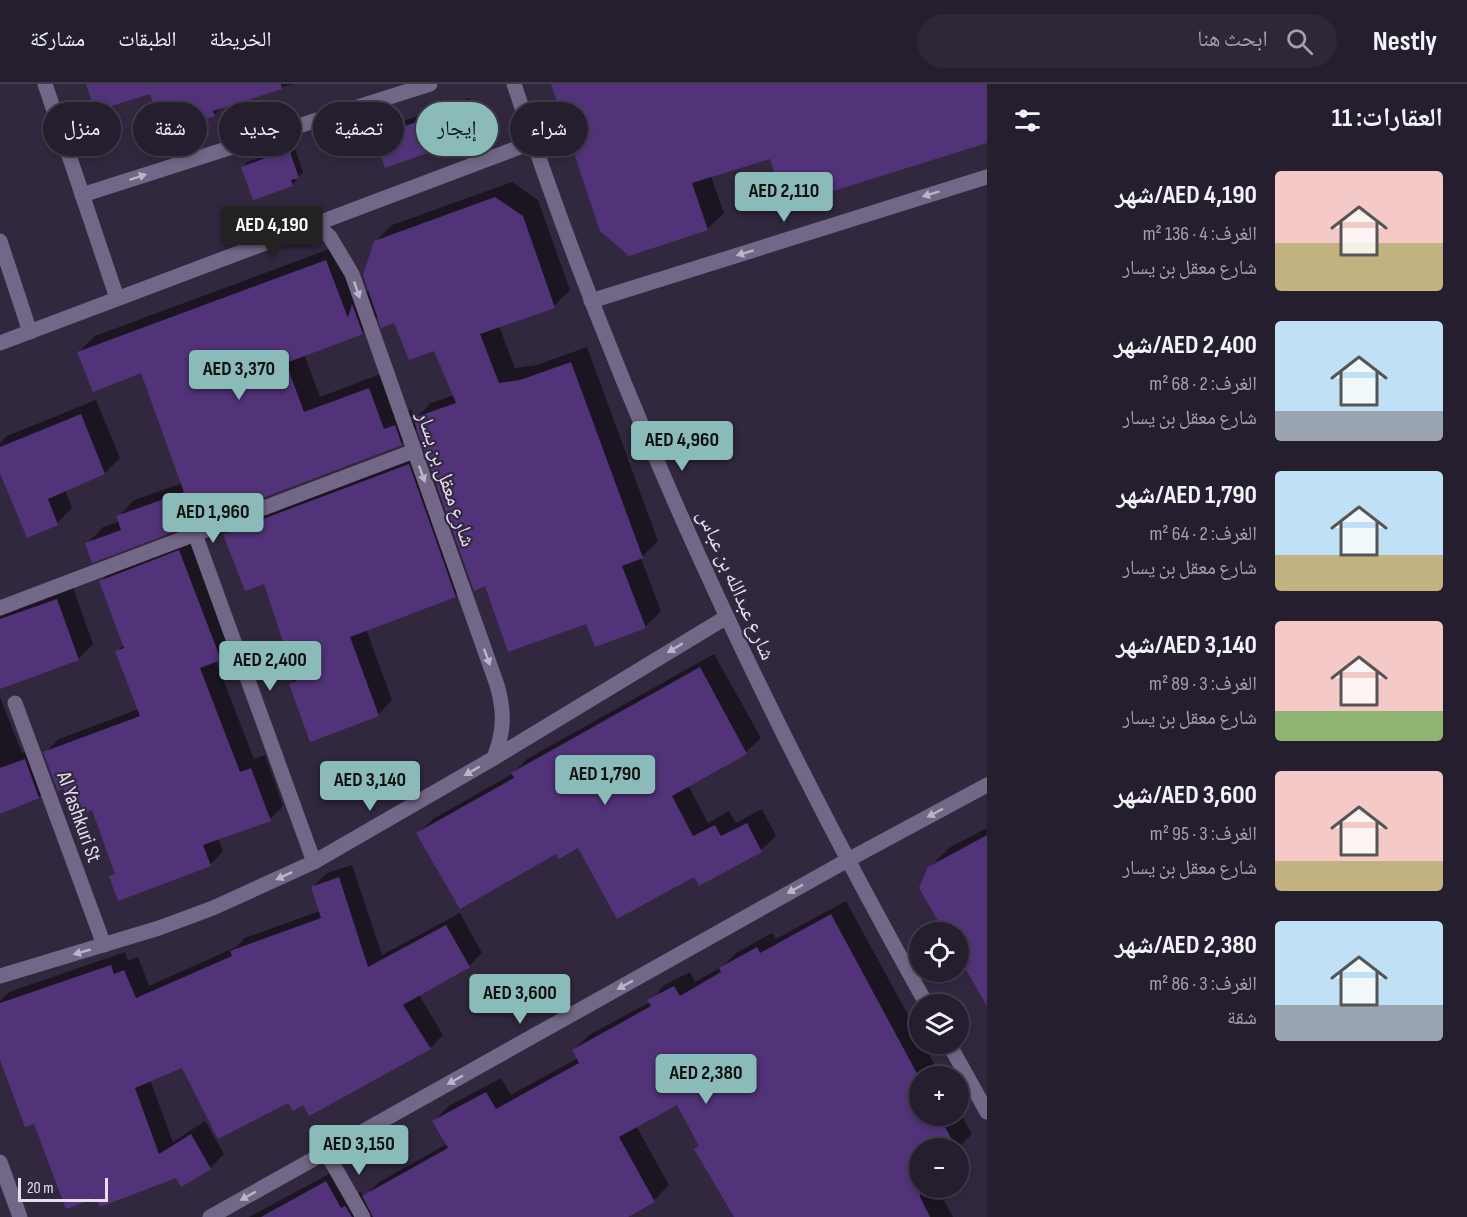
<!DOCTYPE html>
<html lang="ar">
<meta charset="utf-8">
<style>
:root{--surface:#251e2f;--page:#2d2737;--text:#f1f3f6;--muted:#a3a2aa;--line:#423c4b;--accent:#8bbbb9}
body{margin:0;font-family:"Sofia Sans Condensed","Noto Naskh Arabic",sans-serif;background:var(--page);color:var(--text);direction:rtl;height:100vh;display:flex;flex-direction:column;font-size:22px;white-space:nowrap}
*{box-sizing:border-box;margin:0}
p{font-size:20px;color:var(--muted)}
.icon{flex:none;width:33px;height:33px;fill:none;stroke:currentColor;stroke-width:2;stroke-linecap:round;stroke-linejoin:round}
.map{position:relative;flex:1;overflow:hidden;direction:ltr}
.sheet{display:flex;flex-direction:column;background:var(--surface);width:480px}
.sheet>*{flex:none}
.top-card{position:absolute;left:18px;top:18px;width:570px;height:54px;direction:rtl;display:flex;gap:12px}
.buttons{position:absolute;left:909px;top:838px;display:grid;gap:12px}
.buttons a{display:grid;place-items:center;width:60px;height:60px;border-radius:50%;background:var(--surface);box-shadow:0 3px 9px #0003,0 0 0 2px var(--line);font-size:30px}
.scale{position:absolute;left:18px;bottom:15px;width:90px;box-sizing:border-box;padding-left:6px;border:3px solid #e4deed;border-top:0;font-size:16px;line-height:21px;white-space:nowrap;color:#e4deed;-webkit-text-stroke:4px #31283f;paint-order:stroke}
.price{position:absolute;translate:-50% -51px;padding:0 14px;border-radius:6px;background:var(--accent);color:#111;font-size:20px;line-height:39px;filter:drop-shadow(0 2px 3px #0008)}
.price::after{content:'';position:absolute;left:50%;top:36px;width:18px;height:14px;margin-left:-9px;background:inherit;clip-path:polygon(0 0,100% 0,50% 100%)}
.price.active{background:#222;color:#fff}
ul{padding:0;list-style:none}
li{display:flex;align-items:center;gap:18px;height:150px;padding:0 24px}
li span{display:grid;place-items:center;flex:none;width:168px;height:120px;border-radius:6px;color:#555}
li>.icon{margin-inline-start:auto}
span .icon{width:72px;height:72px;fill:#fffc;stroke-width:1}
li b{font-size:26px}
h2{display:flex;justify-content:space-between;align-items:center;height:72px;padding:0 24px;font-size:26px}
.pill{padding:0 21px;border-radius:27px;background:var(--surface);box-shadow:0 3px 9px #0003,0 0 0 2px var(--line);font-size:21px;line-height:54px}
.pill.active{background:var(--accent);color:#111}
header{display:flex;align-items:center;gap:36px;box-sizing:border-box;height:84px;padding:0 30px;background:var(--surface);border-bottom:2px solid var(--line)}
header strong{font-size:28px}
nav{display:flex;gap:33px;margin-inline-start:auto;font-size:21px}
.search{width:420px;height:54px;background:var(--page);display:flex;align-items:center;gap:15px;box-sizing:border-box;padding:0 21px;border-radius:33px;color:var(--muted);font-size:22px}
main{display:flex;flex:1;min-height:0}
.map>svg:first-child{display:block}
.shadow{fill:#0007;fill-rule:evenodd}
.building{fill:#523379}
.lines{fill:none;stroke-linecap:round;stroke-linejoin:round}
.minor{stroke:#736787;stroke-width:15}
.oneway{fill:#bcb4c9}
.labels{text-anchor:middle;dominant-baseline:central;stroke-width:4.5;stroke-linejoin:round;paint-order:stroke}
.street-label{font-size:21px;fill:#e4deed;stroke:#31283f}
</style>
<header>
<strong>Nestly</strong>
<div class="search"><svg class="icon" aria-label="search" viewBox="0 0 24 24"><circle cx="10" cy="10" r="6"/><path d="M15 15l6 6"/></svg>ابحث هنا</div>
<nav><a>الخريطة</a><a>الطبقات</a><a>مشاركة</a></nav>
</header>
<main>
<section class="sheet">
<h2>العقارات: 11<svg class="icon" aria-label="filters" viewBox="0 0 24 24"><path d="M4 7h16M4 17h16"/><circle cx="9" cy="7" r="2"/><circle cx="15" cy="17" r="2"/></svg></h2>
<ul>
<li><span style="background:linear-gradient(#f6c9c9 60%,#c2b280 0)"><svg class="icon" aria-label="home" viewBox="0 0 24 24"><path d="M3 11l9-7 9 7M6 9v11h12V9"/></svg></span><div><b>AED 4,190/شهر</b><p>الغرف: 4 · 136 m²</p><p>شارع معقل بن يسار</p></div></li>
<li><span style="background:linear-gradient(#bfe0f5 75%,#9aa5b1 0)"><svg class="icon" aria-label="home" viewBox="0 0 24 24"><path d="M3 11l9-7 9 7M6 9v11h12V9"/></svg></span><div><b>AED 2,400/شهر</b><p>الغرف: 2 · 68 m²</p><p>شارع معقل بن يسار</p></div></li>
<li><span style="background:linear-gradient(#bfe0f5 70%,#c2b280 0)"><svg class="icon" aria-label="home" viewBox="0 0 24 24"><path d="M3 11l9-7 9 7M6 9v11h12V9"/></svg></span><div><b>AED 1,790/شهر</b><p>الغرف: 2 · 64 m²</p><p>شارع معقل بن يسار</p></div></li>
<li><span style="background:linear-gradient(#f6c9c9 75%,#8fb573 0)"><svg class="icon" aria-label="home" viewBox="0 0 24 24"><path d="M3 11l9-7 9 7M6 9v11h12V9"/></svg></span><div><b>AED 3,140/شهر</b><p>الغرف: 3 · 89 m²</p><p>شارع معقل بن يسار</p></div></li>
<li><span style="background:linear-gradient(#f6c9c9 75%,#c2b280 0)"><svg class="icon" aria-label="home" viewBox="0 0 24 24"><path d="M3 11l9-7 9 7M6 9v11h12V9"/></svg></span><div><b>AED 3,600/شهر</b><p>الغرف: 3 · 95 m²</p><p>شارع معقل بن يسار</p></div></li>
<li><span style="background:linear-gradient(#bfe0f5 70%,#9aa5b1 0)"><svg class="icon" aria-label="home" viewBox="0 0 24 24"><path d="M3 11l9-7 9 7M6 9v11h12V9"/></svg></span><div><b>AED 2,380/شهر</b><p>الغرف: 3 · 86 m²</p><p>شقة</p></div></li>
</ul>
</section>
<div class="map">
<svg width="987" height="1133" viewBox="0 0 987 1133">
<rect width="100%" height="100%" fill="#31283f"/>
<g class="shadow">
<path d="M88 0H292L222 23 214 31 151 8Z"/>
<path d="M554 0H987V57L771 73 711 92 724 129 707 145Z"/>
<path d="M469 14 479 43 469 53H376L386 43Z"/>
<path d="M294 62 303 88 292 101 243 83 247 78Z"/>
<path d="M512 98 538 116 570 206 554 222 499 242 515 284 537 281 587 263 658 457 641 474 661 527 645 543 587 538 486 500 418 343 401 360 87 460 103 443 120 437 118 433 134 416 183 399 142 288 79 268 95 252 343 160 362 213 369 205 375 158 392 141ZM379 232 395 237 435 265 454 311 431 319 415 335 411 325 401 329 386 288 320 313 304 270 362 249Z"/>
<path d="M96 316 120 374 105 389 65 406 72 424 57 439 0 385V359L7 352Z"/>
<path d="M423 366 469 498 455 512 366 545 392 616 378 631 290 600 297 594 265 498 225 450 239 436Z"/>
<path d="M193 454 233 562 216 577 254 675 265 671 283 722 270 735 218 754 223 767 210 781 111 793 116 788 93 724 64 702 45 669 59 655 139 625 117 567 124 561 101 497 114 484Z"/>
<path d="M72 501 93 560 78 575 0 554V533L9 524Z"/>
<path d="M714 570 761 654 746 668 688 701 708 739 729 727 736 739 762 725 776 752 761 766 700 800 695 791 579 762 556 768 418 749 433 735 512 690 527 675Z"/>
<path d="M0 613 22 669 38 663 51 700 39 713 0 728Z"/>
<path d="M987 744V919L958 849H947L929 784 949 764Z"/>
<path d="M352 781 382 871 460 829 482 869 469 882 419 911 443 951 430 964 304 1019 289 1017 183 982 150 996 173 1058 205 1037 224 1070 210 1084 182 1101 177 1093 97 1112 35 1038 0 971V917L9 908 125 868 128 877 138 873 149 902 236 863 245 854 320 827 313 803 327 789Z"/>
<path d="M846 817 920 953V960H923L941 993H920V1032H958V1025L972 1050 957 1065H920V1104H937L953 1133H736L696 1065 700 1061 677 1019 636 1042 669 1101 654 1116 623 1133H249L342 1083 357 1110 361 1108 364 1113 379 1098 447 1060 434 1037 449 1022 501 994 511 1011 578 974 574 966 589 951 650 918 664 901 690 888 695 898 723 882 736 869 772 849 776 855Z"/>
</g>
<g class="building">
<path d="M86 0H281L282 5 213 27 215 32 162 49 150 10 95 27Z"/>
<path d="M551 0H987V59L785 122 770 75 692 99 708 146 629 172 600 147Z"/>
<path d="M459 23 470 54 385 84 374 53Z"/>
<path d="M289 65 299 94 291 96 293 102 253 116 241 83Z"/>
<path d="M495 113 523 132 555 224 480 250 499 299 520 296 571 278 643 474 622 482 646 544 595 563 586 540 508 568 485 502 474 507 413 334 456 319 434 267 409 276 394 239 381 244 363 191 374 157Z"/>
<path d="M326 176 348 234 352 220 363 250 286 279 304 328 369 304 384 345 395 341 402 361 92 479 85 459 121 446 116 432 184 408 141 289 93 308 77 268Z"/>
<path d="M81 330 105 390 48 415 58 441 27 454 0 389V363Z"/>
<path d="M409 380 456 513 350 553 379 632 310 658 289 600 296 597 264 500 245 507 223 450Z"/>
<path d="M179 466 221 576 200 584 240 688 251 684 271 737 203 761 211 782 118 817 109 792 115 790 92 726 74 733 63 704 58 707 43 668 140 632 115 567 124 564 99 497Z"/>
<path d="M57 515 79 576 0 605V535Z"/>
<path d="M700 583 747 670 672 712 693 752 715 741 721 752 747 739 762 768 699 802 694 793 617 835 578 764 559 775 556 770 460 825 416 749 514 694 511 689Z"/>
<path d="M25 675 39 714 0 730V684Z"/>
<path d="M987 751V922L958 872V849H945L919 804 928 783Z"/>
<path d="M339 793 368 883 446 841 470 883 403 921 431 965 309 1032 303 1021 293 1027 288 1019 218 1055 182 984 135 1004 159 1070 191 1050 211 1085 181 1103 176 1094 100 1123 96 1114 66 1125 34 1040 25 1043 0 976V919L111 881 114 890 124 886 136 914 232 872 230 867 321 834 311 803Z"/>
<path d="M831 830 920 995V1032H939L957 1065H920V1113L930 1133H734L694 1065 699 1062 677 1021 619 1053 655 1118 628 1133H373L362 1112 448 1064 432 1037 486 1008 496 1025 579 979 572 966 651 922 647 916 674 902 680 912 721 888 719 884 757 863 760 869Z"/>
<path d="M326 1097 341 1124 345 1122 352 1133H261Z"/>
</g>
<g class="lines">
<g class="minor">
<path d="M45 0 117 214"/>
<path d="M514 0C619 320 762 627 927 921"/>
<path d="M82 111 430 0"/>
<path d="M315 140 330 153 352 190 497 601C505 628 504 648 494 674"/>
<path d="M0 157 30 248"/>
<path d="M591 217 987 93"/>
<path d="M0 259 533 58"/>
<path d="M195 450 314 778"/>
<path d="M0 524 414 367"/>
<path d="M15 619 104 861"/>
<path d="M0 892 159 844 213 824 314 778 494 674 725 534"/>
<path d="M949 960 987 1028"/>
<path d="M326 1068 363 1133"/>
<path d="M0 1078 20 1133"/>
<path d="M210 1133 846 777 987 701"/>
</g>
</g>
<defs><path id="oneway-solid" d="M-6-.8H1V-3.2L6.5 0L1 3.2V.8H-6Z" transform="scale(1.5)"/></defs>
<g class="oneway">
<use href="#oneway-solid" transform="translate(138 93) rotate(-18)"/>
<use href="#oneway-solid" transform="translate(931 110) rotate(163)"/>
<use href="#oneway-solid" transform="translate(745 169) rotate(163)"/>
<use href="#oneway-solid" transform="translate(357 206) rotate(71)"/>
<use href="#oneway-solid" transform="translate(422 390) rotate(70)"/>
<use href="#oneway-solid" transform="translate(675 564) rotate(149)"/>
<use href="#oneway-solid" transform="translate(487 573) rotate(70)"/>
<use href="#oneway-solid" transform="translate(472 687) rotate(150)"/>
<use href="#oneway-solid" transform="translate(935 729) rotate(152)"/>
<use href="#oneway-solid" transform="translate(284 792) rotate(155)"/>
<use href="#oneway-solid" transform="translate(795 805) rotate(151)"/>
<use href="#oneway-solid" transform="translate(82 868) rotate(164)"/>
<use href="#oneway-solid" transform="translate(625 901) rotate(151)"/>
<use href="#oneway-solid" transform="translate(455 996) rotate(151)"/>
<use href="#oneway-solid" transform="translate(248 1112) rotate(151)"/>
</g>
<g class="labels">
<g class="street-label">
<text transform="translate(446 395) rotate(71)">شارع معقل بن يسار</text>
<text transform="translate(736 501) rotate(66)">شارع عبدالله بن عباس</text>
<text transform="translate(79 733) rotate(70)">Al Yashkuri St</text>
</g>
</g>
</svg>
<div class="buttons">
<a><svg class="icon" aria-label="locate" viewBox="0 0 24 24"><circle cx="12" cy="12" r="6"/><path d="M12 2v4M12 18v4M2 12h4M18 12h4"/></svg></a>
<a><svg class="icon" aria-label="layers" viewBox="0 0 24 24"><path d="M12 4l9 5-9 5-9-5zM3 14l9 5 9-5"/></svg></a>
<a>+</a>
<a>−</a>
</div>
<div class="scale">20 m</div>
<b class="price" style="left:784px;top:139px">AED 2,110</b>
<b class="price active" style="left:272px;top:173px">AED 4,190</b>
<b class="price" style="left:239px;top:317px">AED 3,370</b>
<b class="price" style="left:682px;top:388px">AED 4,960</b>
<b class="price" style="left:213px;top:460px">AED 1,960</b>
<b class="price" style="left:270px;top:608px">AED 2,400</b>
<b class="price" style="left:605px;top:722px">AED 1,790</b>
<b class="price" style="left:370px;top:728px">AED 3,140</b>
<b class="price" style="left:520px;top:941px">AED 3,600</b>
<b class="price" style="left:706px;top:1021px">AED 2,380</b>
<b class="price" style="left:359px;top:1092px">AED 3,150</b>
<div class="top-card">
<a class="pill">شراء</a>
<a class="pill active">إيجار</a>
<a class="pill">تصفية</a>
<a class="pill">جديد</a>
<a class="pill">شقة</a>
<a class="pill">منزل</a>
</div>
</div>
</main>
